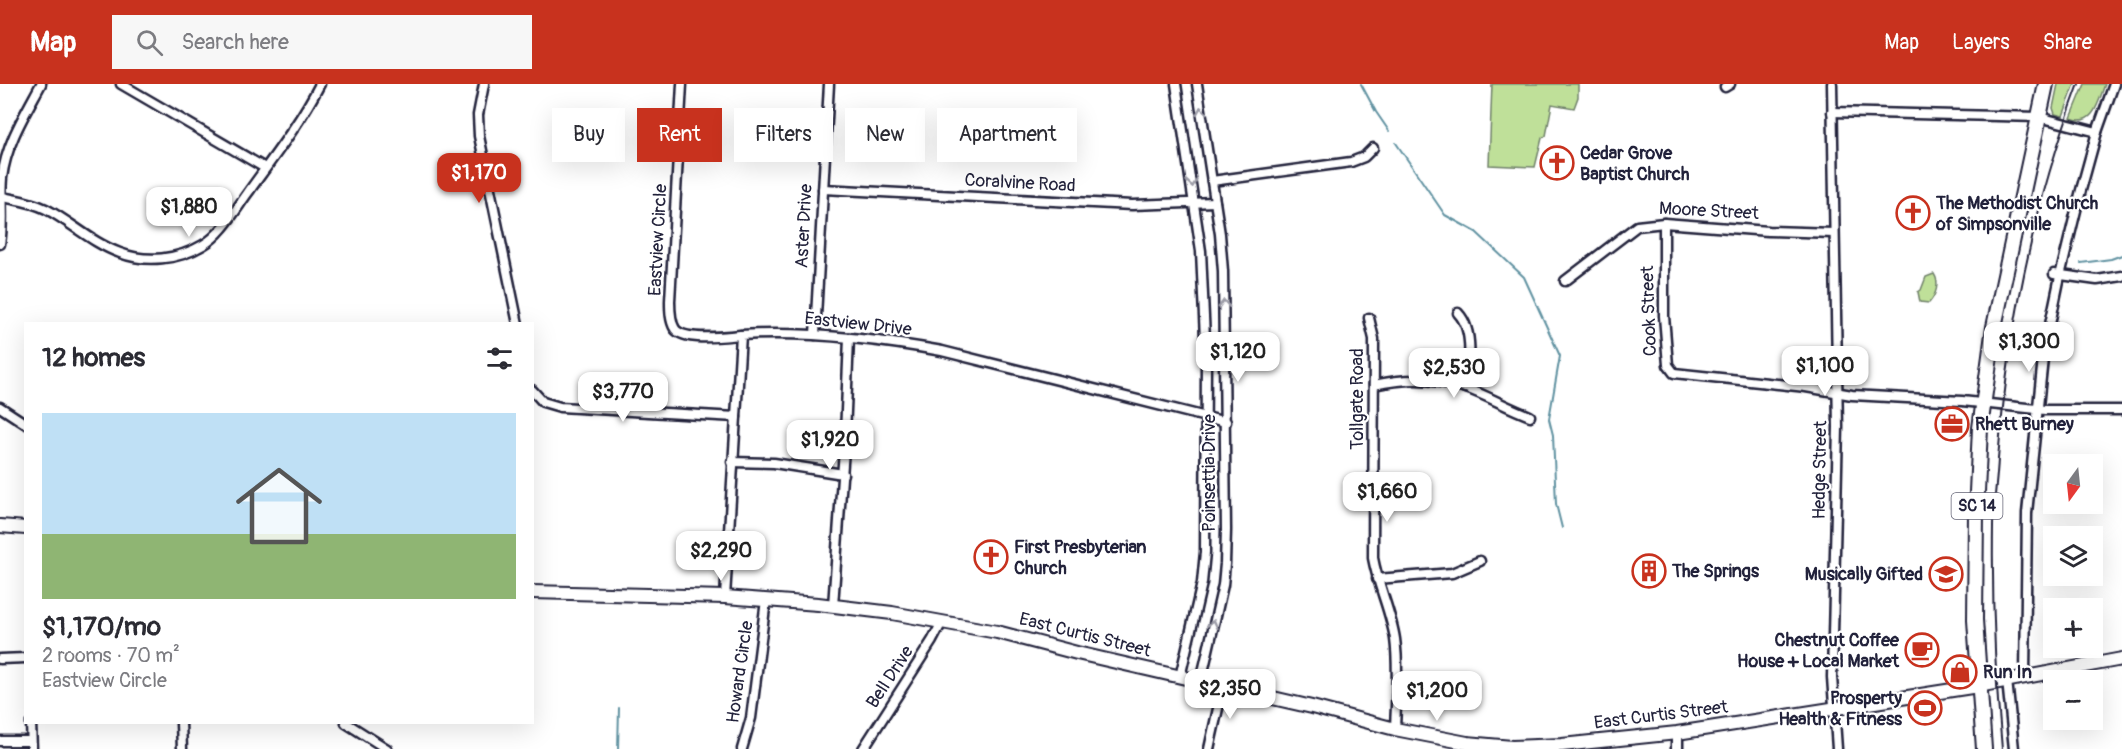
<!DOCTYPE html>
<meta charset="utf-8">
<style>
:root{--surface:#fff;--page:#f7f7f7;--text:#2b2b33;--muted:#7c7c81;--accent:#c8321e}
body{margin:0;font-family:Pangolin,sans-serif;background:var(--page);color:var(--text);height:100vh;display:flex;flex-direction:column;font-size:22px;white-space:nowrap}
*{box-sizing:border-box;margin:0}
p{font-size:20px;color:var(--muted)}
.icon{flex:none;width:33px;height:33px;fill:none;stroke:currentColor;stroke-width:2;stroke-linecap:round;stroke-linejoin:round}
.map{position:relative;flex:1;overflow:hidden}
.side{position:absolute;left:24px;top:238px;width:510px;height:402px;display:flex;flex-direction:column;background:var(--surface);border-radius:0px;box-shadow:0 6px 24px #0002}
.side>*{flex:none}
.guide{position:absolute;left:552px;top:24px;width:570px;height:54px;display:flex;gap:12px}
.needle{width:39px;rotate:195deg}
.controls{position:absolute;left:2043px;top:370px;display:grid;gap:12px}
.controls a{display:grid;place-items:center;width:60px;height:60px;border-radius:0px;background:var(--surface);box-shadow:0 6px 24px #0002;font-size:30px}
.price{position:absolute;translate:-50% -51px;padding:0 14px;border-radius:12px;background:#fff;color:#222;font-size:20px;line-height:39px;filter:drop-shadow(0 2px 3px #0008)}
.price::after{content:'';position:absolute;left:50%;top:36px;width:18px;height:14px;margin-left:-9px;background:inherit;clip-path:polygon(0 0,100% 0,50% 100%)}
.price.selected{background:var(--accent);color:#fff}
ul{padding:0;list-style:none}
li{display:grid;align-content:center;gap:12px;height:318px;padding:0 18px}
li span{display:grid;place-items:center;height:186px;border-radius:0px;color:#555}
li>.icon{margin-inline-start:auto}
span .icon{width:108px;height:108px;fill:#fffc;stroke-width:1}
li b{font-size:26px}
h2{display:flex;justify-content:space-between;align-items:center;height:72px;padding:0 18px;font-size:26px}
.tag{padding:0 21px;border-radius:0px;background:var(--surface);box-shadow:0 6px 24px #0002;font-size:21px;line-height:54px}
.tag.selected{background:var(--accent);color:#fff}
header{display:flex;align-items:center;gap:36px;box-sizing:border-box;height:84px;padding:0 30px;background:var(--accent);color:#fff}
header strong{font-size:28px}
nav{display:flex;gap:33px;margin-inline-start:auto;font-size:21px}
.search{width:420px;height:54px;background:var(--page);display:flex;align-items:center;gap:15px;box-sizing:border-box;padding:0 21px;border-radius:0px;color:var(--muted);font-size:22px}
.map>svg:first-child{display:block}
.green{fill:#bfe099;stroke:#70816a;stroke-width:1.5}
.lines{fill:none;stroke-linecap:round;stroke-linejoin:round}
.stream{stroke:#6293a2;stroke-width:2}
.minor-casing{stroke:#22223b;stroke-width:13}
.tertiary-casing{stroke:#22223b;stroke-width:15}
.secondary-casing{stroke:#22223b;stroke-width:16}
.primary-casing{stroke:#22223b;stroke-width:18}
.minor{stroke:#fff;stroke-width:8}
.tertiary{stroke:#fff;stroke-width:10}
.secondary{stroke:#fff;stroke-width:12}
.primary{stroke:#fff;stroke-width:14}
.rail{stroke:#22223b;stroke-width:2}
.oneway{stroke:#9c9ca7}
.labels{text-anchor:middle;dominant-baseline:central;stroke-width:4.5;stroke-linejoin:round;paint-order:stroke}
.shield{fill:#fff;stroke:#646476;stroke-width:1.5}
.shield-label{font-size:16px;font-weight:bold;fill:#22223b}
.poi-label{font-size:18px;font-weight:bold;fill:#22223b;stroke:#fff;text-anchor:start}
.street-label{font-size:18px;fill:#22223b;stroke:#fff}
</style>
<header>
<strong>Map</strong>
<div class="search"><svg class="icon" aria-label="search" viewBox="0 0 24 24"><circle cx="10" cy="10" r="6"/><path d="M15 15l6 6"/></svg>Search here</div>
<nav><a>Map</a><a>Layers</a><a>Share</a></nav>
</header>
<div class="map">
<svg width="2122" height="665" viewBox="0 0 2122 665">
<rect width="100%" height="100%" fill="#fff"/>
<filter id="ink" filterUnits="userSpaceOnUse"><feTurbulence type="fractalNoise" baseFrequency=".0167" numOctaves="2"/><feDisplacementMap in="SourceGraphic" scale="12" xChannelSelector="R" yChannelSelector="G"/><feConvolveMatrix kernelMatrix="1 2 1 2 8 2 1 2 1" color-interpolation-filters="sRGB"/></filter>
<g filter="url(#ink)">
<g class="green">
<path d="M1492 0H1578V13L1574 24 1552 20 1546 52 1542 54 1535 83 1489 81Z"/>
<path d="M2058 0H2075L2063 32 2055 30 2053 24Z"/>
<path d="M2085 0H2105C2099 16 2094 44 2071 34Z"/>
<path d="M1934 190C1940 199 1936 211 1929 219L1920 218 1918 208 1921 206 1926 193Z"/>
</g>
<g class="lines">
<g class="stream">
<path d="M1361 0 1376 28 1389 47"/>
<path d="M1396 59 1445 131 1476 148 1524 193 1560 272 1549 335 1553 351 1556 420 1562 444"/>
<path d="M2081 179 2111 175 2122 171"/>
<path d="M618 665 619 624"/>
</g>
<g class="minor-casing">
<g id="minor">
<path d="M121 0 265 84"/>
<path d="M484 0 478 31 479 52 518 240"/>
<path d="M682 0 670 217C670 226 670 237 675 245 685 258 726 252 741 251"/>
<path d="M1176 0 1201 167 1206 277 1205 468 1202 499 1180 593"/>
<path d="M1197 0 1220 150 1223 187 1226 446 1225 480 1223 501 1201 597"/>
<path d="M1832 0 1838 343 1832 593 1837 665"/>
<path d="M1725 3 1730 0"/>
<path d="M1832 28 2039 33 2097 48"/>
<path d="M1212 97 1351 78 1364 73 1373 64"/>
<path d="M823 105 1132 121 1215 118"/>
<path d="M2 113C17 116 32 118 46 125 71 138 92 159 120 169 146 179 178 176 203 161 222 150 234 128 247 110 272 75 300 39 320 0"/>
<path d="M1664 139V232L1668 281 1674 289 1806 303 1852 311 1962 317 2045 326H2122"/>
<path d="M0 160C4 138 0 116 2 94 6 60 25 30 41 0"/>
<path d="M2054 190 2097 196 2122 192"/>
<path d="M1565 197 1637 142 1664 139 1768 147 1834 149"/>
<path d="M1458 229C1475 247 1469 282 1465 304"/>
<path d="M1369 234 1374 255 1373 474C1378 502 1391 528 1395 555 1399 584 1396 616 1395 645"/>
<path d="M815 251 829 0"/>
<path d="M1374 301C1404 294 1436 294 1466 304 1488 312 1508 324 1530 332"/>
<path d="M532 306 543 318 560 323 736 333"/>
<path d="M0 323 26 340"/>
<path d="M732 378 774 379 843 390"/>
<path d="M1377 495 1452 489 1480 477"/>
<path d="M725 513 741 251C808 247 876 255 942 267L1226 338"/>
<path d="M833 522 845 351 849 254"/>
<path d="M0 575 26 574"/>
<path d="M2025 592 2027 429 2043 274 2060 192 2081 106 2097 48 2114 0"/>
<path d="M2007 596 2014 665"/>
<path d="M31 639 32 665"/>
<path d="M181 639 182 665"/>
<path d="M346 639 387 665"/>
<path d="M0 657H31"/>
<path d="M742 665 751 634 766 516"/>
<path d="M863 665 932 557 942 538"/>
<path d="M1209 665 1223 602"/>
</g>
</g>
<g class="tertiary-casing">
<path id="tertiary" d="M1677 649V665"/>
</g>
<g class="secondary-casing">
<g id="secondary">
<path d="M0 442 26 444"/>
<path d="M532 508 725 513 818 520 892 529 997 548 1077 569 1312 623 1395 645 1467 659 1512 663 1562 661 1677 649 1978 602 2122 575"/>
</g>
</g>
<g class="primary-casing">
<path id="primary" d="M1984 665 1975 536 1976 429 1980 344 1994 243 2046 0"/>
</g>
<use href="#minor" class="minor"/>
<use href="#tertiary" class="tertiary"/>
<use href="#secondary" class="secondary"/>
<use href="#primary" class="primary"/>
<path class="rail" d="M2002 665C1995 592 1992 517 1993 443 1993 421 1997 398 1998 375 2008 249 2034 119 2079 0"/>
</g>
<defs><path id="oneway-chevron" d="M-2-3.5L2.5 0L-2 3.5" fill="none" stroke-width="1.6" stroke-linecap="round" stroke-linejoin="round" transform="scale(1.5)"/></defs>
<g class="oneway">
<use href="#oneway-chevron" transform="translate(1201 27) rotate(-99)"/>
<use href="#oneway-chevron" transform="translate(1192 99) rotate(81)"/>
<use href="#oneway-chevron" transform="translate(1224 220) rotate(-92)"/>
<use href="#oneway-chevron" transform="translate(1213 540) rotate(-77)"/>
</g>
</g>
<defs>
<g id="church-ring" transform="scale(1.725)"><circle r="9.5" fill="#fff" stroke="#c8321e" stroke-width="1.5"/><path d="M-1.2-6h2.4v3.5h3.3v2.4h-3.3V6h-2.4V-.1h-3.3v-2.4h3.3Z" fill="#c8321e"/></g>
<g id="office-ring" transform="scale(1.725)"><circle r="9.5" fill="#fff" stroke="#c8321e" stroke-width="1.5"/><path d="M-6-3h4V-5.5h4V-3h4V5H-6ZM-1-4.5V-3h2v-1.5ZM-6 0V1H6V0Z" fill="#c8321e"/></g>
<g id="building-ring" transform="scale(1.725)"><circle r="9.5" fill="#fff" stroke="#c8321e" stroke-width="1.5"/><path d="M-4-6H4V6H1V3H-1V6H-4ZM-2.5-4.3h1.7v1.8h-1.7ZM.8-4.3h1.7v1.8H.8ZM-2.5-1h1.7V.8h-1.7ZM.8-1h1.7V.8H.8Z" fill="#c8321e"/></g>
<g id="school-ring" transform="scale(1.725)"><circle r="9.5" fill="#fff" stroke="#c8321e" stroke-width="1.5"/><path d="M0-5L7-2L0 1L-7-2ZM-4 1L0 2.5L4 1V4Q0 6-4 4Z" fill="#c8321e"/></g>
<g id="cafe-ring" transform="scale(1.725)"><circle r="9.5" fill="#fff" stroke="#c8321e" stroke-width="1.5"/><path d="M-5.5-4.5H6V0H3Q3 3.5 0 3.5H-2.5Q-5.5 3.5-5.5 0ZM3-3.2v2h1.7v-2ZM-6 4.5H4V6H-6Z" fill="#c8321e"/></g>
<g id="shop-ring" transform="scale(1.725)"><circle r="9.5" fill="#fff" stroke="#c8321e" stroke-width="1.5"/><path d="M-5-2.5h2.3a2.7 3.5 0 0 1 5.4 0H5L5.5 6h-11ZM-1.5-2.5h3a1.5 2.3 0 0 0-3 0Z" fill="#c8321e"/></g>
<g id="stadium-ring" transform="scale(1.725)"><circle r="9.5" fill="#fff" stroke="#c8321e" stroke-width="1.5"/><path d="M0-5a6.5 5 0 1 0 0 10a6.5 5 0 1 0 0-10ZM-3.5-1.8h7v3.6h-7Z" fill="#c8321e"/></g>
</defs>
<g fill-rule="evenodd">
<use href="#church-ring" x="1557" y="79"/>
<use href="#church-ring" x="1913" y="129"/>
<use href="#office-ring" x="1952" y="340"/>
<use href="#church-ring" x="991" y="473"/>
<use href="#building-ring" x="1649" y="487"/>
<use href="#school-ring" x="1946" y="490"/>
<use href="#cafe-ring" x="1922" y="566"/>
<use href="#shop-ring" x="1960" y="588"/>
<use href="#stadium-ring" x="1925" y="624"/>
</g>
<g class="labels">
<rect class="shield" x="1951.5" y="409" width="51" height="26" rx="4.5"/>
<g class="shield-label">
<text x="1977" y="422">SC 14</text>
</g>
<g class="poi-label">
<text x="1580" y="69">Cedar Grove<tspan x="1580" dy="21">Baptist Church</tspan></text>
<text x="1936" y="119">The Methodist Church<tspan x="1936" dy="21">of Simpsonville</tspan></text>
<text x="1975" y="340">Rhett Burney</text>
<text x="1014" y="463">First Presbyterian<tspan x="1014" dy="21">Church</tspan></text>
<text x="1672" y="487">The Springs</text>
<text x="1923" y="490" text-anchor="end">Musically Gifted</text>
<text x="1899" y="556" text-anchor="end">Chestnut Coffee<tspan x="1899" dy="21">House + Local Market</tspan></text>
<text x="1983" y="588">Run In</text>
<text x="1902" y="614" text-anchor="end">Prosperty<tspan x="1902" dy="21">Health &amp; Fitness</tspan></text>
</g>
<g class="street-label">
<text transform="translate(1020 99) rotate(3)">Coralvine Road</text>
<text transform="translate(1709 127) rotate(3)">Moore Street</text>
<text transform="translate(804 142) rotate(-87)">Aster Drive</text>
<text transform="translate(658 156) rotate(-87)">Eastview Circle</text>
<text transform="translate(1649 227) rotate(-92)">Cook Street</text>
<text transform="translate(858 240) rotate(6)">Eastview Drive</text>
<text transform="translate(1357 315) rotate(-90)">Tollgate Road</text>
<text transform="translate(1820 386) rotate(-89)">Hedge Street</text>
<text transform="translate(1209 389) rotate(-90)">Poinsettia Drive</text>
<text transform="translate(1085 551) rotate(14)">East Curtis Street</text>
<text transform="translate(740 588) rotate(-82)">Howard Circle</text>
<text transform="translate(890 593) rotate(-57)">Bell Drive</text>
<text transform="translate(1661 631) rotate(-7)">East Curtis Street</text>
</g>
</g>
</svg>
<div class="controls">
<a><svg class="needle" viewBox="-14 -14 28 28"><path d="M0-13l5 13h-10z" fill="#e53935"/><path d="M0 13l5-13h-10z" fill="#7c7c81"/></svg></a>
<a><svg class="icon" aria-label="layers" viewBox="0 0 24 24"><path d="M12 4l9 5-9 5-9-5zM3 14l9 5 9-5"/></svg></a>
<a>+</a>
<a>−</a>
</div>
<b class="price selected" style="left:479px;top:120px">$1,170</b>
<b class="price" style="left:189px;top:154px">$1,880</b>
<b class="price" style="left:2029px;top:289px">$1,300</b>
<b class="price" style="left:1238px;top:299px">$1,120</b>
<b class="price" style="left:1825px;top:313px">$1,100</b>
<b class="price" style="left:1454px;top:315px">$2,530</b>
<b class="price" style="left:623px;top:339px">$3,770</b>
<b class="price" style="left:830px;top:387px">$1,920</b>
<b class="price" style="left:1387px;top:439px">$1,660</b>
<b class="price" style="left:721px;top:498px">$2,290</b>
<b class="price" style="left:1230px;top:636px">$2,350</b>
<b class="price" style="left:1437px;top:638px">$1,200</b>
<div class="guide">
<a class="tag">Buy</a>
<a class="tag selected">Rent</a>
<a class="tag">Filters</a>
<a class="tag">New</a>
<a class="tag">Apartment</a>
</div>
<section class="side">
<h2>12 homes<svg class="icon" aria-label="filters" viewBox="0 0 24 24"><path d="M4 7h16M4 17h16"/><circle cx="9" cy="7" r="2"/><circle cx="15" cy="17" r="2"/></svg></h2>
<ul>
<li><span style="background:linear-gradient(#bfe0f5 65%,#8fb573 0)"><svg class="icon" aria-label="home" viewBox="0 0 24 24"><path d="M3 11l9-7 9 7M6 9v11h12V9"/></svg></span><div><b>$1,170/mo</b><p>2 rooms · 70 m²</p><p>Eastview Circle</p></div></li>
</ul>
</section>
</div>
